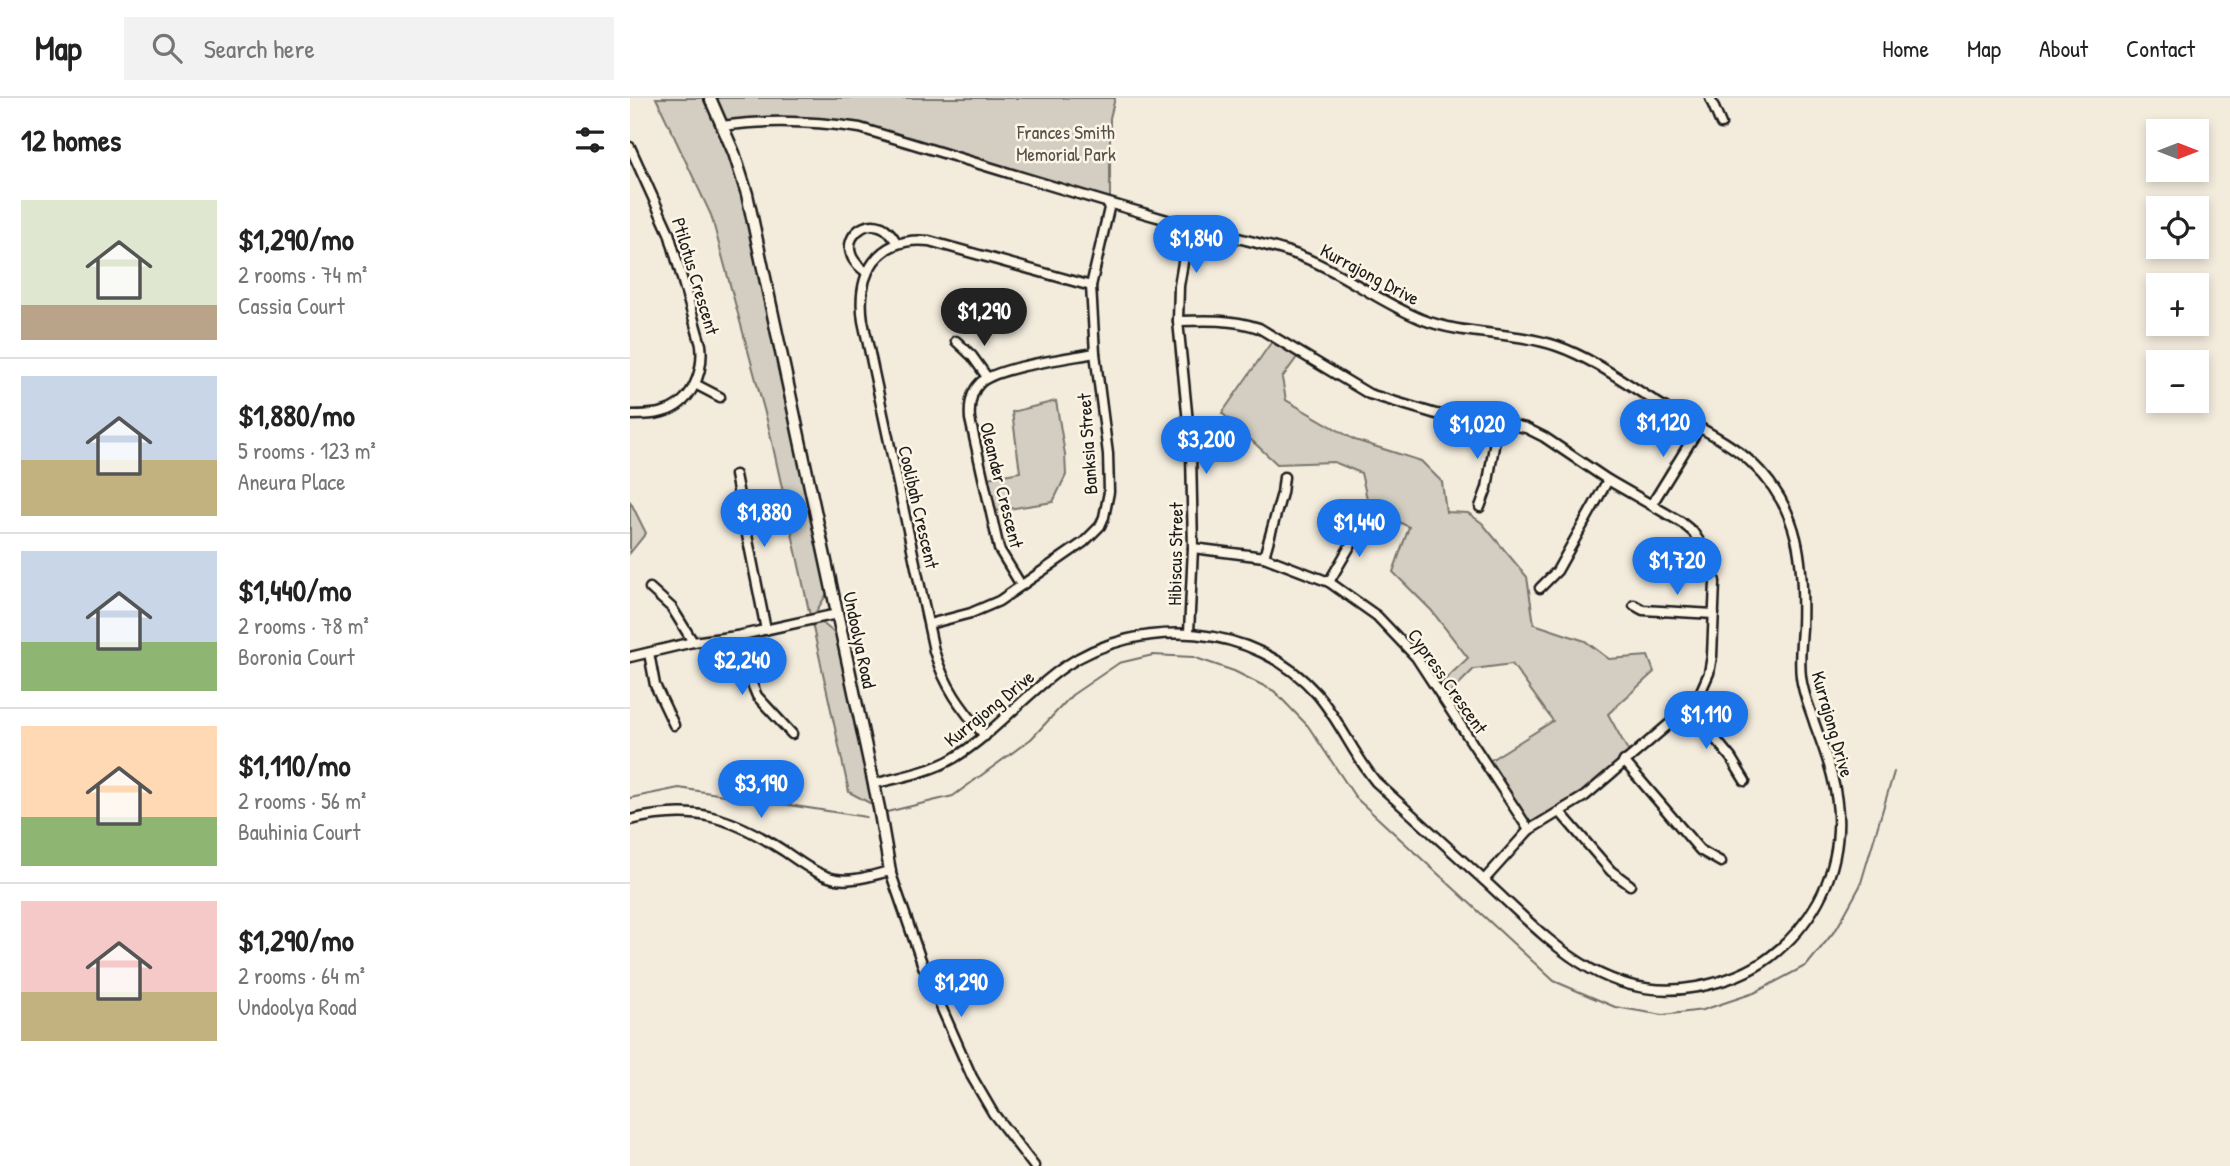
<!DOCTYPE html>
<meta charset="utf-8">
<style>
:root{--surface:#fff;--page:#f2f2f2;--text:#222;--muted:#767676;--line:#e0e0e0;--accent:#1a73e8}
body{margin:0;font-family:"Patrick Hand",sans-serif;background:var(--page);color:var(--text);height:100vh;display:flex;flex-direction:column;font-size:26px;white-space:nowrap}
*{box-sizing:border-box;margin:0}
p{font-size:23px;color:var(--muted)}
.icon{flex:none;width:38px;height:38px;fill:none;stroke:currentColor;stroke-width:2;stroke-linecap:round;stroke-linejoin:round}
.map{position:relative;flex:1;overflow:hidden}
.side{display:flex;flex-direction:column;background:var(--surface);width:630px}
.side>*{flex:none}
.needle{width:46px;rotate:90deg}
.buttons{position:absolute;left:1516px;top:21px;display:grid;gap:14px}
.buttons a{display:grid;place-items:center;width:63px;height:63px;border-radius:0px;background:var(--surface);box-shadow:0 4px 10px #0003;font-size:35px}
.price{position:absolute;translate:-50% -60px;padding:0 16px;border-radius:24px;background:var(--accent);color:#fff;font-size:23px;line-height:46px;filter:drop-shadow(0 2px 4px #0008)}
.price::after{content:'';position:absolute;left:50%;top:42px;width:21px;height:16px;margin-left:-10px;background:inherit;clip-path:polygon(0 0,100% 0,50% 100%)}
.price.on{background:#222;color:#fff}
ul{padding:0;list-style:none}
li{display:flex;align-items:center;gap:21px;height:175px;padding:0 21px}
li+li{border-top:2px solid var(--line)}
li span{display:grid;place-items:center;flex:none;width:196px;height:140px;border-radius:0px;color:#555}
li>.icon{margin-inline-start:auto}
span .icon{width:84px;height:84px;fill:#fffc;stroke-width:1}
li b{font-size:30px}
h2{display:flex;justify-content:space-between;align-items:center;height:84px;padding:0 21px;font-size:30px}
header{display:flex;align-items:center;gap:42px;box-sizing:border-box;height:98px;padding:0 35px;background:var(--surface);border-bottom:2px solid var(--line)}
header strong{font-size:33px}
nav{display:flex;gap:38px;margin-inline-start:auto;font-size:24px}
.search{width:490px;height:63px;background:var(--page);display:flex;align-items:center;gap:18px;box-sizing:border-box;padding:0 24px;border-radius:0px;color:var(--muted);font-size:26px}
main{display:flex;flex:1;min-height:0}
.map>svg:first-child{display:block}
.green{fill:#d3cec1;stroke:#78756e;stroke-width:2}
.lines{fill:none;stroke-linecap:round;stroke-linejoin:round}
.stream{stroke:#716e68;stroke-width:2}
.minor-casing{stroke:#1c1c1c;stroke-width:13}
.major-casing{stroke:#1c1c1c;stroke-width:15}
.minor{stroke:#fcf5e5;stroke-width:8}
.major{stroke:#fcf5e5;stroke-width:10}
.labels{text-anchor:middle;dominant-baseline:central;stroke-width:5;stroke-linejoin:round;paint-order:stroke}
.park-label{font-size:19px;fill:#53514e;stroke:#fcf5e5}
.street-label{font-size:19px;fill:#1c1c1c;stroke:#fcf5e5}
</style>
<header>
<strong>Map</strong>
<div class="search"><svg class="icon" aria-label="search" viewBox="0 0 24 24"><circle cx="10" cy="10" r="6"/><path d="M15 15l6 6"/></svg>Search here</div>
<nav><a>Home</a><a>Map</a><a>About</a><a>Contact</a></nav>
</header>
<main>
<section class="side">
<h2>12 homes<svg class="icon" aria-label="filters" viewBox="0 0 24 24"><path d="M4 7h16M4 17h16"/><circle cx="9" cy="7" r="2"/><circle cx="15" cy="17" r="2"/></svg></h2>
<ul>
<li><span style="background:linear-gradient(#dfe7d0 75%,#b9a48a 0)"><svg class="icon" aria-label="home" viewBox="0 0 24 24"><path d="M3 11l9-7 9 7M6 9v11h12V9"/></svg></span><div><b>$1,290/mo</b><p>2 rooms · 74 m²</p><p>Cassia Court</p></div></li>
<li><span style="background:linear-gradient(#c9d6e8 60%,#c2b280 0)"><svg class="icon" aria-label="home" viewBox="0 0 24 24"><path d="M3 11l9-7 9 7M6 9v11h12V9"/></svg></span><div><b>$1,880/mo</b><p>5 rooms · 123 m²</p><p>Aneura Place</p></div></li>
<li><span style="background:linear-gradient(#c9d6e8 65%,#8fb573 0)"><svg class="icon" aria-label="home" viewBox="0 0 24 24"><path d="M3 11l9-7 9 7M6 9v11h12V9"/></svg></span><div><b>$1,440/mo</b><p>2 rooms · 78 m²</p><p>Boronia Court</p></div></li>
<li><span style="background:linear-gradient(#ffd9b3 65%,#8fb573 0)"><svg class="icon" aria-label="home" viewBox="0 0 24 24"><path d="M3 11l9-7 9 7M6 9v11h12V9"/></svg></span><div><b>$1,110/mo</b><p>2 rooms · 56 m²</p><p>Bauhinia Court</p></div></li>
<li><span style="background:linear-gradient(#f6c9c9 65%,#c2b280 0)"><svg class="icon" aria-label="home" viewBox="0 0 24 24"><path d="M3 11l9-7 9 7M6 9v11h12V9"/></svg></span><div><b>$1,290/mo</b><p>2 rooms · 64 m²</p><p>Undoolya Road</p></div></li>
</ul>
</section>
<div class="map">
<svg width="1600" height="1068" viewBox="0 0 1600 1068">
<rect width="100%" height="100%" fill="#f3ecdd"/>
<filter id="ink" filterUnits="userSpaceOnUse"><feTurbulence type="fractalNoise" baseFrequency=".0143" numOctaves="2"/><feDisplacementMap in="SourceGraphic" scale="14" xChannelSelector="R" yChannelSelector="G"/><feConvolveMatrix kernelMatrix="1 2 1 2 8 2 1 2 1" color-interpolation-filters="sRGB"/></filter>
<g filter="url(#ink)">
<g class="green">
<path d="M26 0H485L480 20V106L199 25 92 28 104 55 201 489 181 522 138 326 81 117Z"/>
<path d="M645 239 670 255 652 280 656 302 725 342 791 363 812 384 816 414 838 415 852 425 897 479 904 526 955 543 979 561 1018 558 1024 574 978 616 1001 658 955 698 899 732 856 665 923 623 882 566 844 571 814 601 807 589 838 560 801 512 763 474 779 429 739 409 731 375 704 364 647 366 592 315Z"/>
<path d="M426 303 435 356 436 377 423 404 359 414 352 381 390 374 382 314Z"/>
<path d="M0 403 16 435 0 455Z"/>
<path d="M191 524 212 541 249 710 219 694 182 525Z"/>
</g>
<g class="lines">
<g class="stream">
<path d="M0 700 49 690 236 719"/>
<path d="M257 714 323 698 401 641 442 597 489 565 523 557 563 559 604 573 644 593 678 628 726 700 924 883 985 909 1033 917 1073 912 1124 895 1177 867 1207 830 1230 788 1264 674"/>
</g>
<g class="minor-casing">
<g id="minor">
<path d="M1080 0 1091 26"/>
<path d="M92 28C139 21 183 23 230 30 331 60 432 92 534 121 575 133 618 141 659 154 706 169 745 202 791 221 834 238 883 233 927 248 965 261 1004 291 1039 312 1067 329 1099 343 1122 365 1171 411 1174 467 1172 530 1171 546 1169 563 1171 579 1173 596 1180 611 1185 627 1198 661 1210 695 1208 732 1206 783 1180 828 1140 859 1119 875 1093 884 1067 889 973 906 918 841 856 784 819 750 782 717 746 684 723 656 710 623 687 596 625 525 510 517 434 569 395 596 365 635 324 660 300 674 271 679 243 686"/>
<path d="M0 49 39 135 71 247C74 274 62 306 33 314 23 317 11 317 0 317"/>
<path d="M559 129 549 188 548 223 561 355 563 450 559 534"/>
<path d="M236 174C230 169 223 164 221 156 215 138 235 121 252 129 259 132 263 139 267 145"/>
<path d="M548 223C576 222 602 221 629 230L739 296 806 316 868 324 896 330 914 339 978 382 1051 424 1063 434 1079 458 1085 484 1082 558 1079 575 1071 593 1059 609 955 698 899 732 854 782"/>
<path d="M326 243 342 258 357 279"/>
<path d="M65 286 90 299"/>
<path d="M105 377 136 532"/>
<path d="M1022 406 1069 330"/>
<path d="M850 409 857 390 868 324"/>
<path d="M563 450 634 459 699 484 747 518 786 559 899 732"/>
<path d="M634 459 652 395 654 379"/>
<path d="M699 484 730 431 739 422"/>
<path d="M391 487 369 451 340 321C339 308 340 295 350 285 367 269 439 260 465 255"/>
<path d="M20 490 42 510 63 544"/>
<path d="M910 490 927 473 978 382"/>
<path d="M1004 507 1013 512 1084 516"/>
<path d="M299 526 341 515 369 503 454 444 470 428 474 419 479 394 478 356 465 255 461 188 480 106"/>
<path d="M107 538 114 567 127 598 162 636"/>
<path d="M19 555 25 587 44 627"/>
<path d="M0 559 63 544 107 538 207 516"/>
<path d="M1059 609 1101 660 1115 683"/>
<path d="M355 638C331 610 315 589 304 553L233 223C226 176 247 138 299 143L461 188"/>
<path d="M994 663 1070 752 1091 764"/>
<path d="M930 714 981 773 1000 787"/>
<path d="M0 722C64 707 100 718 154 753 170 764 187 777 206 781 224 784 243 777 260 773L293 868 342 979 363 1015 404 1068"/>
</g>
</g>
<g class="major-casing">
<path id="major" d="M80 0 104 55 117 96 249 710 260 773"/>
</g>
<use href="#minor" class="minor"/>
<use href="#major" class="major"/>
</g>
</g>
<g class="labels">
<g class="park-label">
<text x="436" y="34">Frances Smith<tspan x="436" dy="22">Memorial Park</tspan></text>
</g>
<g class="street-label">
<text transform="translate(740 176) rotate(28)">Kurrajong Drive</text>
<text transform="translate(66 178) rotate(73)">Ptilotus Crescent</text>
<text transform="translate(457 346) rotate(-94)">Banksia Street</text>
<text transform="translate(372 387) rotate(76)">Oleander Crescent</text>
<text transform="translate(289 409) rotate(77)">Coolibah Crescent</text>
<text transform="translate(545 456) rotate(-89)">Hibiscus Street</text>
<text transform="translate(230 542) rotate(78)">Undoolya Road</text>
<text transform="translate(818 583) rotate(55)">Cypress Crescent</text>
<text transform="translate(359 610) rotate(-39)">Kurrajong Drive</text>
<text transform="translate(1203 626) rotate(74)">Kurrajong Drive</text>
</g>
</g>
</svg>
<div class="buttons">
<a><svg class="needle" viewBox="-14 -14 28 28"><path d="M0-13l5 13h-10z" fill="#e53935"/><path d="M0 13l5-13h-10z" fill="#767676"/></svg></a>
<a><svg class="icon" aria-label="locate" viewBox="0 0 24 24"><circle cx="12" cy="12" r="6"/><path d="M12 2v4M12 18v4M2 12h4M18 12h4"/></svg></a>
<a>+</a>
<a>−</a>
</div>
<b class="price" style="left:566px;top:177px">$1,840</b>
<b class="price on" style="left:354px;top:250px">$1,290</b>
<b class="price" style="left:1033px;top:361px">$1,120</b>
<b class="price" style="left:847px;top:363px">$1,020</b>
<b class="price" style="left:576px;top:378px">$3,200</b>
<b class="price" style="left:134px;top:451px">$1,880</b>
<b class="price" style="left:729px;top:461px">$1,440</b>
<b class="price" style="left:1047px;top:499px">$1,720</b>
<b class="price" style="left:112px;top:599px">$2,240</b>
<b class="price" style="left:1076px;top:653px">$1,110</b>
<b class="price" style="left:131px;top:722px">$3,190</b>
<b class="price" style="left:331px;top:921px">$1,290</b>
</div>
</main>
